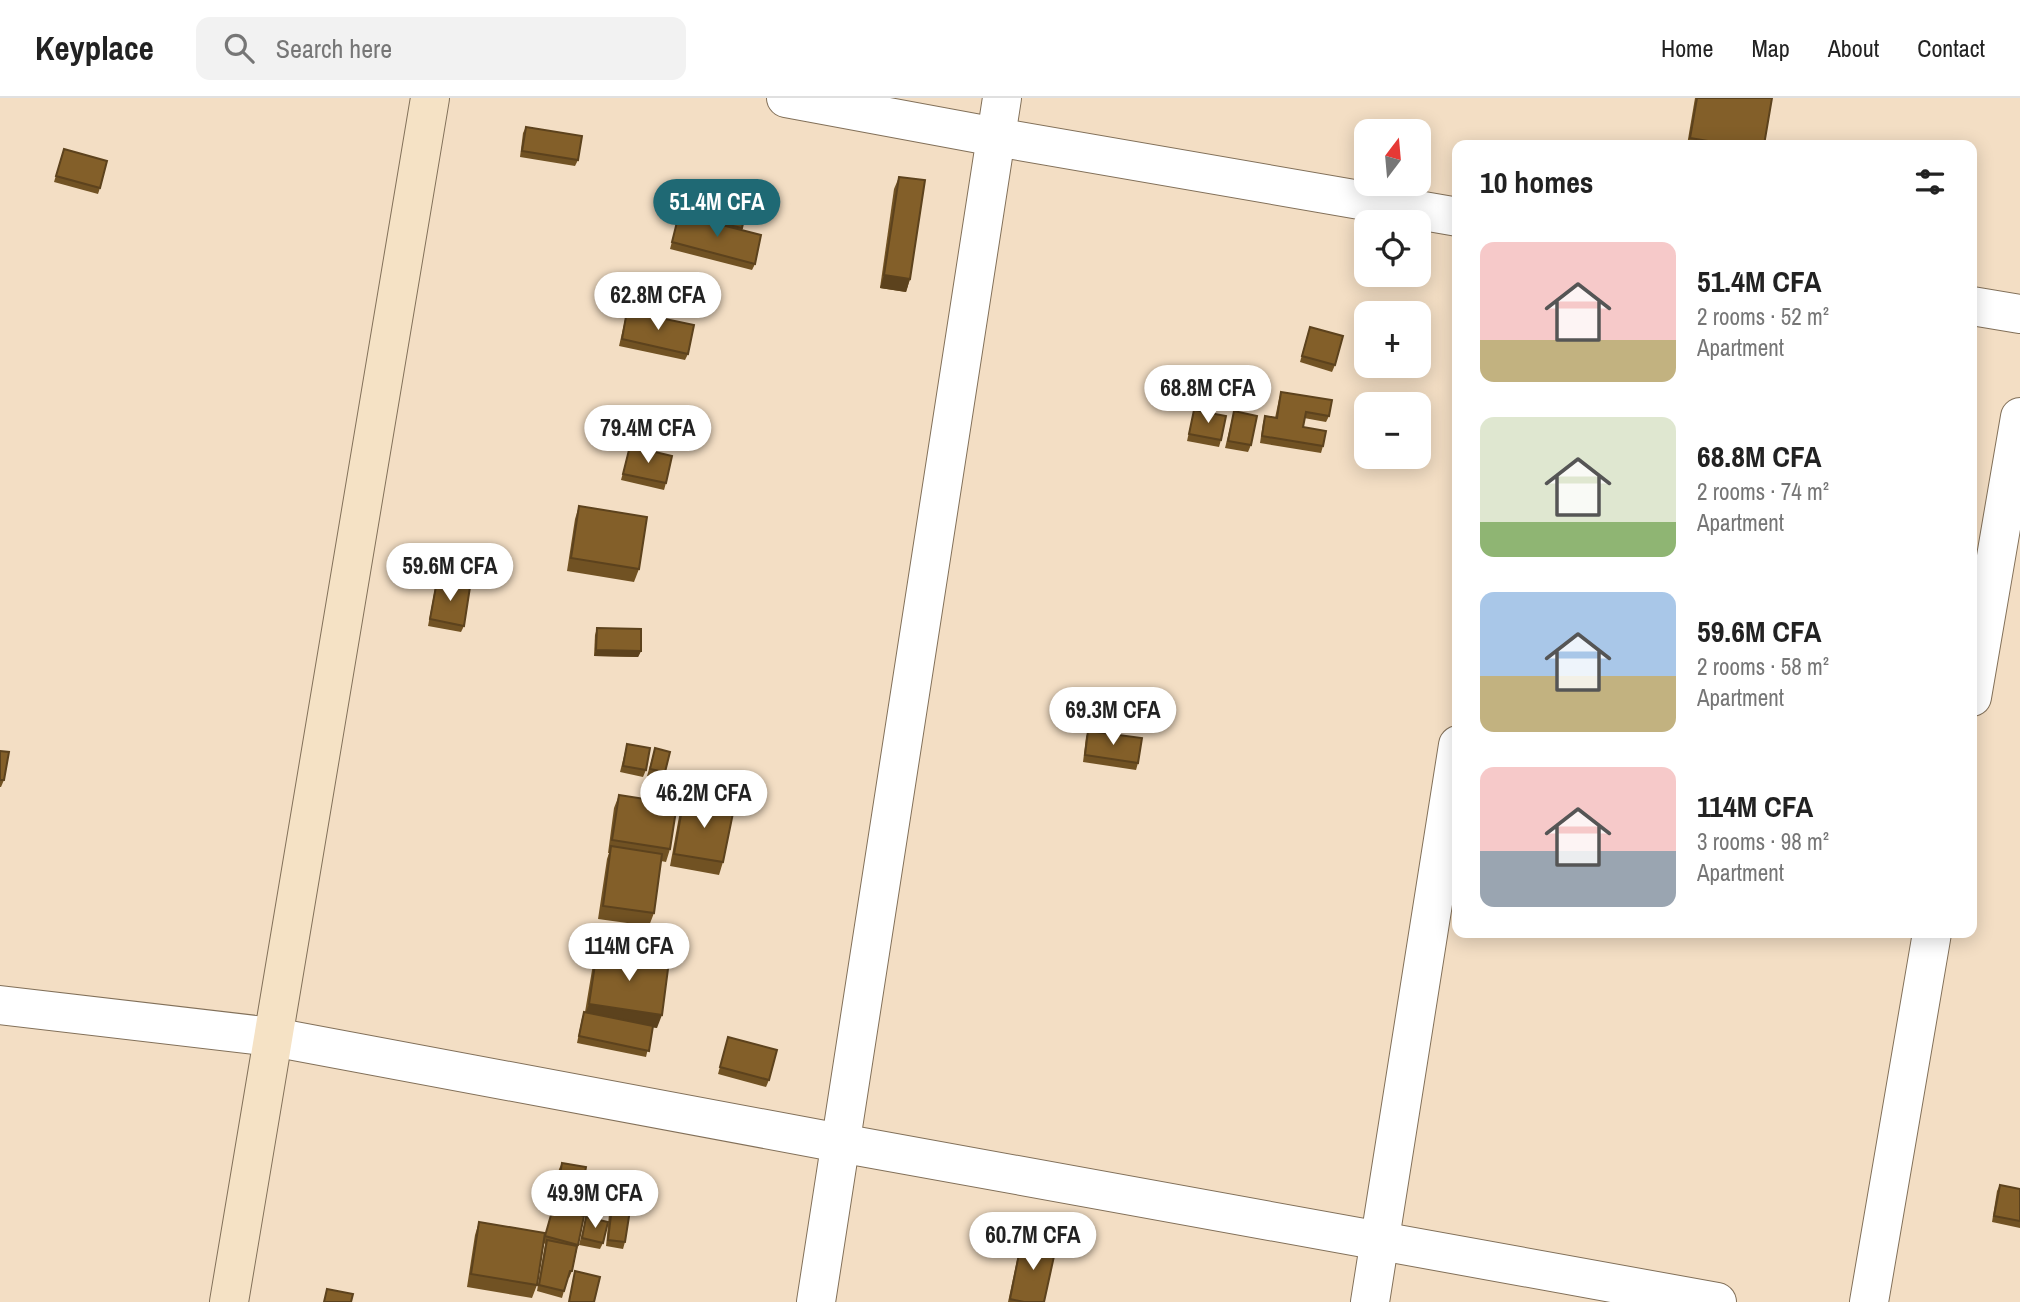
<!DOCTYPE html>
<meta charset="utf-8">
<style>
:root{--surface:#fff;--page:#f2f2f2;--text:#222;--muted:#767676;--line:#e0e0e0;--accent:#1f6974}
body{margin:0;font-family:"Archivo Narrow",sans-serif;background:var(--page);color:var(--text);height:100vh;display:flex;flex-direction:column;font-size:26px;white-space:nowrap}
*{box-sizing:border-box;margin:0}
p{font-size:23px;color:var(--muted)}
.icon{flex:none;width:38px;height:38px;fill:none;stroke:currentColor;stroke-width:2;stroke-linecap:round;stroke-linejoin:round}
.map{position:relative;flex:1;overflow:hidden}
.sheet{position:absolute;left:1452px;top:42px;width:525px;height:798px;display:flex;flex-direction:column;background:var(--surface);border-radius:14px;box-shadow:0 4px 18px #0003}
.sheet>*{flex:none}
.needle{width:46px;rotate:16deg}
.buttons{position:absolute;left:1354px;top:21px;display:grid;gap:14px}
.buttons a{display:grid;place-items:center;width:77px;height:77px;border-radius:14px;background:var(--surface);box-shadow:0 4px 18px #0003;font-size:35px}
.price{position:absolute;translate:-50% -60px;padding:0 16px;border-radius:24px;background:#fff;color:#222;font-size:23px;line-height:46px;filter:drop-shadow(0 2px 4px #0008)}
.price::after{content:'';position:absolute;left:50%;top:42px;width:21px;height:16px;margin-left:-10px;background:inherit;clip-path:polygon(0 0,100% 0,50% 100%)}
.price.selected{background:var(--accent);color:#fff}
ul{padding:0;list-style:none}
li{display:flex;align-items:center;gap:21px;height:175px;padding:0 28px}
li span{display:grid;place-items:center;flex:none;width:196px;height:140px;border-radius:14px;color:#555}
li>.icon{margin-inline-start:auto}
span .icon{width:84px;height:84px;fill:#fffc;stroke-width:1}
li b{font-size:30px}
h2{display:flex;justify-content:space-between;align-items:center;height:84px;padding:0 28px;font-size:30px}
header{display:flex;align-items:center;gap:42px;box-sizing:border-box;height:98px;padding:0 35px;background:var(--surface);border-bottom:2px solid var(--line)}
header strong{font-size:33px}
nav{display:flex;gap:38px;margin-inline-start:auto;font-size:24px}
.search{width:490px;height:63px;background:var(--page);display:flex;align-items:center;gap:18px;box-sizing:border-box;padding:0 24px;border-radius:14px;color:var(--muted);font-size:26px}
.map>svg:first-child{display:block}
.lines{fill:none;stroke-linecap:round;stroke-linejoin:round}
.street-casing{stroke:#827059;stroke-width:40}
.secondary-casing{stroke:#827059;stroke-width:40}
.street{stroke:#fff;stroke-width:38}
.secondary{stroke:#f5e2c5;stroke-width:38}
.wall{fill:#715223}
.shaded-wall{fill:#5c421d}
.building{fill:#835f29;stroke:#5c421d;stroke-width:2}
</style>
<header>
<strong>Keyplace</strong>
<div class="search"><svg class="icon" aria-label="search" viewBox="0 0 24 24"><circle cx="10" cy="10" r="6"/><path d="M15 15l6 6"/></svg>Search here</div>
<nav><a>Home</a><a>Map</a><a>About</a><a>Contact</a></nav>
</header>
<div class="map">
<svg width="2020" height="1204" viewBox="0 0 2020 1204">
<rect width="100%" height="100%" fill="#f3dec4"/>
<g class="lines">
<g class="street-casing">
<g id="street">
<path d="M786 0 996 39 1458 119"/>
<path d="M1972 208 2020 216"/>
<path d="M1972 599 2020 319"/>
<path d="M0 907 273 939 840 1045 1717 1204"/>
<path d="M816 1204 1002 0"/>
<path d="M1370 1204 1458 647"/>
<path d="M1869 1204 1932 835"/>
</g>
</g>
<g class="secondary-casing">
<path id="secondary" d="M229 1204 430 0"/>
</g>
<use href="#street" class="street"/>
<use href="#secondary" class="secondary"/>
</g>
<g class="wall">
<path d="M1695 0H1772L1764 47H1687Z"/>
<path d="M526 29 578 62 575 68 520 59 523 35Z"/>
<path d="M62 57 100 90 98 96 54 84Z"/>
<path d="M899 79 910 181 906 194 880 190 894 91Z"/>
<path d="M720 102 747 108 742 132 755 166 752 172 670 151 679 116 714 125Z"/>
<path d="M627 213 688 256 685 262 619 248Z"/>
<path d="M1308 235 1335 267 1332 274 1300 264Z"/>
<path d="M1281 294 1329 318 1326 324 1304 320 1303 329 1323 348 1321 355 1260 345 1263 325 1265 318 1275 320 1279 301Z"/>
<path d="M1194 312 1221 342 1219 349 1187 343Z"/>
<path d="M1234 313 1251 347 1248 354 1225 350Z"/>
<path d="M630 348 666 385 664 392 621 382Z"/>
<path d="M579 408 639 471 634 484 567 473 575 421Z"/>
<path d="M437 483 464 528 461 534 428 528 435 490Z"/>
<path d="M597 530 641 553 638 559 594 558 595 537Z"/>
<path d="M1088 633 1138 665 1136 672 1083 664 1086 639Z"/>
<path d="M627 646 646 672 643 679 620 674Z"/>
<path d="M655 650 665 674 662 681 647 678Z"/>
<path d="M0 653 4 682 1 689H0Z"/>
<path d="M619 697 670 751 666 764 661 763 654 815 649 828 598 821 607 761 609 755H608L614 710Z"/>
<path d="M684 700 723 764 719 777 670 768 680 713Z"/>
<path d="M599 829 622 856 657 930 653 929 646 959 577 945 582 920 584 914H585L593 866 596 857 592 856Z"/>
<path d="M728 939 769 982 766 989 718 976Z"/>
<path d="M562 1065 581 1097 578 1103 554 1099 559 1071Z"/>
<path d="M2000 1087 2020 1091V1130L1992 1124 1997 1093Z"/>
<path d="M612 1109 625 1144 623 1151 606 1148 609 1116Z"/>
<path d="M553 1110 578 1147 572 1173 569 1180 568 1179 562 1200 537 1193 545 1146 544 1145 537 1187 532 1200 467 1189 475 1137 479 1124 545 1138Z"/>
<path d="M586 1119 603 1145 600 1151 579 1147Z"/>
<path d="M1022 1141 1044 1204H1008L1020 1148Z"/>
</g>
<g class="shaded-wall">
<path d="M884 177 910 181 906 194 880 190Z"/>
<path d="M596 552 641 553 638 559 594 558Z"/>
<path d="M589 906 662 917 657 930 584 919Z"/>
</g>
<g class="building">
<path d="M1697 0H1772L1764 47H1732L1690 40Z"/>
<path d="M526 29 582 38 578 62 522 53Z"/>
<path d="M64 51 107 63 100 90 56 78Z"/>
<path d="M899 79 925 82 910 181 884 177Z"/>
<path d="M720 102 747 108 742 130 715 124Z"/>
<path d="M679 116 761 137 755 166 672 144Z"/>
<path d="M627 213 694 227 688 256 622 241Z"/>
<path d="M1310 229 1343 238 1335 267 1302 258Z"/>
<path d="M1281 294 1332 302 1329 318 1306 314 1303 329 1326 333 1323 348 1262 338 1265 318 1277 320Z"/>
<path d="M1194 312 1226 318 1221 342 1189 336Z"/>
<path d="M1234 313 1257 318 1251 347 1228 343Z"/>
<path d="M630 348 672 358 666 385 623 376Z"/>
<path d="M579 408 647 419 639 471 571 460Z"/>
<path d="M437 483 470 489 464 528 430 521Z"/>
<path d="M597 530 641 531V553L596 552Z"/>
<path d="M1088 633 1142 640 1138 665 1085 657Z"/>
<path d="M627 646 650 650 646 672 623 668Z"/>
<path d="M655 650 670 654 665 674 650 671Z"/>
<path d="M0 653 9 654 4 682H0Z"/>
<path d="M619 697 677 706 670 751 612 742Z"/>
<path d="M684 700 734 710 723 764 674 756Z"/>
<path d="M611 748 662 756 654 815 603 808Z"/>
<path d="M599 829 626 835 622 856 595 850Z"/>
<path d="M597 853 669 863 662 917 589 906Z"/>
<path d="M584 914 653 928 649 953 579 938Z"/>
<path d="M728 939 777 952 769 982 720 969Z"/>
<path d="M562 1065 586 1069 581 1097 557 1093Z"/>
<path d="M2000 1087 2020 1091V1123L1994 1118Z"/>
<path d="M612 1109 630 1112 625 1144 608 1142Z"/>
<path d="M553 1110 584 1118 578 1147 545 1138Z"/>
<path d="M586 1119 608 1124 603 1145 582 1140Z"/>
<path d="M479 1124 545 1135 537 1187 471 1176Z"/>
<path d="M1022 1141 1056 1149 1044 1204H1024L1010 1201Z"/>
<path d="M547 1142 577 1148 572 1173H570L564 1193 539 1187Z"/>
<path d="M575 1173 600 1179 594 1204H569Z"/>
<path d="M327 1191 353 1196 351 1204H324Z"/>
</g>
</svg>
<div class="buttons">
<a><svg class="needle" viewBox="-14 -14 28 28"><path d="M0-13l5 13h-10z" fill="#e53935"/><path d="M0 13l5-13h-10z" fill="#767676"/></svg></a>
<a><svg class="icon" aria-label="locate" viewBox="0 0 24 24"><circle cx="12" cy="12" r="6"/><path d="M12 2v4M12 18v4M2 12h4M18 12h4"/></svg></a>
<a>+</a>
<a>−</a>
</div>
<b class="price selected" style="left:717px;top:141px">51.4M CFA</b>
<b class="price" style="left:658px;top:234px">62.8M CFA</b>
<b class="price" style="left:1208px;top:327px">68.8M CFA</b>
<b class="price" style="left:648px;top:367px">79.4M CFA</b>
<b class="price" style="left:450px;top:505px">59.6M CFA</b>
<b class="price" style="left:1113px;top:649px">69.3M CFA</b>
<b class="price" style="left:704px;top:732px">46.2M CFA</b>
<b class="price" style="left:629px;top:885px">114M CFA</b>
<b class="price" style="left:595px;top:1132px">49.9M CFA</b>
<b class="price" style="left:1033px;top:1174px">60.7M CFA</b>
<section class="sheet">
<h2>10 homes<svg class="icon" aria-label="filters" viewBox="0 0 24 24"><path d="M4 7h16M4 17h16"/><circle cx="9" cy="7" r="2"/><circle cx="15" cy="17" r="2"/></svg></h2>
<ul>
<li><span style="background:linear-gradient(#f6c9c9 70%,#c2b280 0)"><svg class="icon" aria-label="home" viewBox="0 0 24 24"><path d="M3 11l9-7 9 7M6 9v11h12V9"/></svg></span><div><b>51.4M CFA</b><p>2 rooms · 52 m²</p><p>Apartment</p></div></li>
<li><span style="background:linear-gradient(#dfe7d0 75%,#8fb573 0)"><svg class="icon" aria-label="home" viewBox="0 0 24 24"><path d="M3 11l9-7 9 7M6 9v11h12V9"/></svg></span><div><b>68.8M CFA</b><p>2 rooms · 74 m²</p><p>Apartment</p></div></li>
<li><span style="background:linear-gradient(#a9c7e8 60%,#c2b280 0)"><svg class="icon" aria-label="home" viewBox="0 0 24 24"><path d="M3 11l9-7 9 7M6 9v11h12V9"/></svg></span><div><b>59.6M CFA</b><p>2 rooms · 58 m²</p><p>Apartment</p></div></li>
<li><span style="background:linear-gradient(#f6c9c9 60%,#9aa5b1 0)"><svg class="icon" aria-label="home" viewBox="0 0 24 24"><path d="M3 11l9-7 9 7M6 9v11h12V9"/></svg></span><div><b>114M CFA</b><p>3 rooms · 98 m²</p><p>Apartment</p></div></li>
</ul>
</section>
</div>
